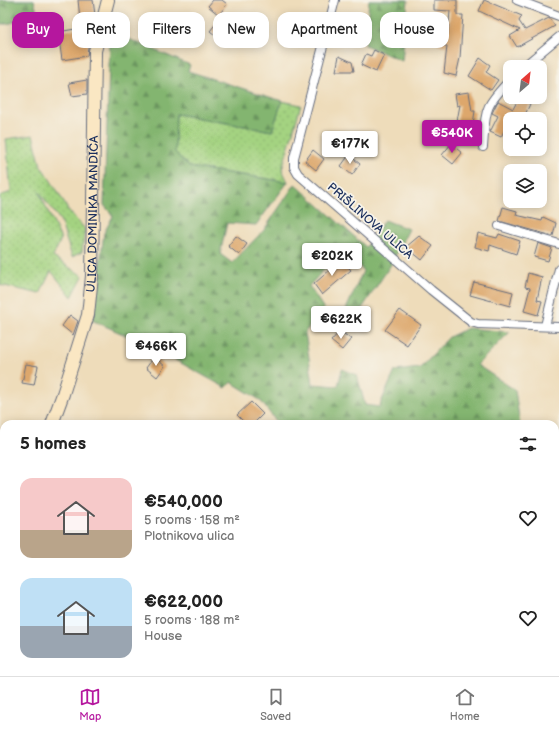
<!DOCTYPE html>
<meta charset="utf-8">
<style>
:root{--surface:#fff;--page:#f6f6f6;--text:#222;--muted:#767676;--line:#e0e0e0;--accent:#b5179e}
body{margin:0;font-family:"Balsamiq Sans",sans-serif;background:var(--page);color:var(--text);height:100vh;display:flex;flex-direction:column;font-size:15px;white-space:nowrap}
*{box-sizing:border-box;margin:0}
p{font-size:13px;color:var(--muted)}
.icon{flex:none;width:22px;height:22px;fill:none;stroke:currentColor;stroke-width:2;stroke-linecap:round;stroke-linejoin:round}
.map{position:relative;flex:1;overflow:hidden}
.sheet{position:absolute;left:0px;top:420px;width:559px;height:256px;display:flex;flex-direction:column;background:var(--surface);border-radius:12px 12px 0 0;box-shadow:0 2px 10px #0003}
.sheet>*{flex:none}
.guide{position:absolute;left:12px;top:12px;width:535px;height:36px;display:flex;gap:8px}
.needle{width:26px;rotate:28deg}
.controls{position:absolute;left:503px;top:60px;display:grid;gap:8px}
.controls a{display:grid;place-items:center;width:44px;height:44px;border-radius:8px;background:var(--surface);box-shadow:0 2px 10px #0003;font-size:20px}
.price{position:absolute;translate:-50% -34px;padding:0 9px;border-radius:4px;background:#fff;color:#222;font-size:13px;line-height:26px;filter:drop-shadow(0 1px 2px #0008)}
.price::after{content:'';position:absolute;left:50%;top:24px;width:12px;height:9px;margin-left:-6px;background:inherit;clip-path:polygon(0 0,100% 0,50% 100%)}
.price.on{background:var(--accent);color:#fff}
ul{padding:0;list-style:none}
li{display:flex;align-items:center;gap:12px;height:100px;padding:0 20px}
li span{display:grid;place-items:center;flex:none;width:112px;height:80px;border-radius:12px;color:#555}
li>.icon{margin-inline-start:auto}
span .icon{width:48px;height:48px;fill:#fffc;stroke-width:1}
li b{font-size:17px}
h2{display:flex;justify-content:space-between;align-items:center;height:48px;padding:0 20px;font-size:17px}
.chip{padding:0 14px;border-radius:12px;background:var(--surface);box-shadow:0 2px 10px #0003;font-size:14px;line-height:36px}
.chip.on{background:var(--accent);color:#fff}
.tab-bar{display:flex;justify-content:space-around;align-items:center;height:56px;border-top:1px solid var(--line);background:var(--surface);font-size:11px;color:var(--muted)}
.tab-bar a{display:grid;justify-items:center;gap:2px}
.tab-bar .on{color:var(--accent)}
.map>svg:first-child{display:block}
.grass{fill:url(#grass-dots);stroke:#608170}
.forest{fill:url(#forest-firs);stroke:#4f7266}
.building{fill:#dda76c}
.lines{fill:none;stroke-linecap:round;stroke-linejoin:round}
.street-casing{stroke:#656c7e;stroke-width:10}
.secondary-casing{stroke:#656c7e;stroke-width:14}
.street{stroke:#fff;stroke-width:8}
.secondary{stroke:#fae7c3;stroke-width:12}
.labels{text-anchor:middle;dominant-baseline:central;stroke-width:3.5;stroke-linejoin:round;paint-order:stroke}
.street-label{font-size:12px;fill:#1b2f5e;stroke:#f7f3e8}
</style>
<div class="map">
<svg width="559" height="676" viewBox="0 0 559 676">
<defs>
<pattern id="grass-dots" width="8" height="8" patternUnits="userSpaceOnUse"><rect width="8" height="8" fill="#a4d381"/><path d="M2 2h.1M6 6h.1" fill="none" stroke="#8db572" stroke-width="1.8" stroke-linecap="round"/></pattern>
<pattern id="forest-firs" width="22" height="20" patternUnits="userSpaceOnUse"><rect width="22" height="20" fill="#83b56f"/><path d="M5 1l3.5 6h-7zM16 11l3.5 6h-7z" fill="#6a945e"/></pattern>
</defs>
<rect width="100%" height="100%" fill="#f7f3e8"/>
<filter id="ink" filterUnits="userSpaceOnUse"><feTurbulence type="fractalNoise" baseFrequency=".025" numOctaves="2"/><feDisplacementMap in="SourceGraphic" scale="8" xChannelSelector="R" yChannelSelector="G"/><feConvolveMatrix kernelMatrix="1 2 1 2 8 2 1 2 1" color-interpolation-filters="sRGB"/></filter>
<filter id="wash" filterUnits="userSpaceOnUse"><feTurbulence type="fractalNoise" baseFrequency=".012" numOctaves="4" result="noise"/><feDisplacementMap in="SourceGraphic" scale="16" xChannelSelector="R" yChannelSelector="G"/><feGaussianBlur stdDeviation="0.9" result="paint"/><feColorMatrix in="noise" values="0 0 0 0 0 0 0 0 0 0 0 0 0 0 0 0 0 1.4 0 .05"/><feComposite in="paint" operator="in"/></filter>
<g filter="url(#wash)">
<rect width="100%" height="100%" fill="#eedcba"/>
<g class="grass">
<path d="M282 101 301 105 282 169 288 182 189 167 174 152 176 114 272 131Z"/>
<path d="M33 135 41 166 57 190 68 210 85 229 82 252 72 257 60 220 39 192 61 239 53 257 83 276 72 297 51 271 40 294 0 285V196L11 192 6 139Z"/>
</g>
<g class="forest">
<path d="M0 0H34L37 13 8 24H0Z"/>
<path d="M369 0H408L402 61 365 45Z"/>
<path d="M117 34 190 65 188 71 282 101 272 131 176 114 175 152 189 167 288 182 256 225 227 223 220 254 232 263 264 230 295 184 366 247 384 220 409 229 390 266 355 319 344 314 363 271 349 251 333 260 309 286 324 309 305 332 313 384 338 386 342 369 357 375 365 405 379 407 395 371 420 368 449 337 468 328 510 332 477 365 515 390 520 424H278L260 400 231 382 226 388 152 347 85 317 94 308 104 233 113 216 104 205 110 40Z"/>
<path d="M555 602 559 603V660L555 659Z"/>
</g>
<g id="blocks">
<g class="building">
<path d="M78 0H93L95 15H89L92 33 89 39 87 56 62 60 58 32 81 28Z"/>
<path d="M213 0H222L227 4 219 15 208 6Z"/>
<path d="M434 0H457V15H463L460 58 456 76 444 73 447 46 437 45 438 35H448L450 11 434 10Z"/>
<path d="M484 0 522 16 519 21 525 30 549 18 555 26 517 47 510 36 520 30 479 11Z"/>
<path d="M218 21 229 29 221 40 210 31Z"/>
<path d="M374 50 384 55 376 72 361 65 366 54 371 56Z"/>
<path d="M339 56 352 62 354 71H336Z"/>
<path d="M480 58 490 65 486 72 498 80 491 90 469 76Z"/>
<path d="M87 80V94L72 96 69 83Z"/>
<path d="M469 92 472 111H475L473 124 457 121 460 105 457 106 455 94Z"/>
<path d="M519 98 530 104 523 119H510L501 137 490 132 498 116 492 113 498 101 513 109Z"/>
<path d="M451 144 462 153 453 164 442 155Z"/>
<path d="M313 150 324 159 316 170 305 161Z"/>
<path d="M349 155 360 164 352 175 341 166Z"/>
<path d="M503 207 517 211 516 215 542 221 543 217 556 223 553 236 499 221Z"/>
<path d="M478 233 497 238 499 234 520 241 516 254 490 245 489 251 475 247Z"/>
<path d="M236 236 247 244 239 255 228 246Z"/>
<path d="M419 236 433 246 422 260 406 247Z"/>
<path d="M538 243 552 248 548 261 534 257Z"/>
<path d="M341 260 351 270 322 295 314 284Z"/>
<path d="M528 273 542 277 537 300 542 301 538 315 524 311 530 288 525 287Z"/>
<path d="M474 282 513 292 510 306 470 295Z"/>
<path d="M400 310 421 325 407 345 385 330Z"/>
<path d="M70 315 78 321 73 335 62 326Z"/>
<path d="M340 331 351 339 342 350 331 341Z"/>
<path d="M154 357 165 366 157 377 146 368Z"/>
<path d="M26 364 38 366 34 385 22 383Z"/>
<path d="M251 402 263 414 253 424H246L237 415Z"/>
</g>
</g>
</g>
<g filter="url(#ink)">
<use href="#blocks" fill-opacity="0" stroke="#656c7e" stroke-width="1"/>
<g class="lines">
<g class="street-casing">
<g id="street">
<path d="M335 0 294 158V167L298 174 431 290 471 322 478 324 559 327"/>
<path d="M517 0 559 16"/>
<path d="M523 67 559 37"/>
<path d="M483 147C486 109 483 108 510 80"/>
<path d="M499 226 559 244"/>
<path d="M545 326 559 269"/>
<path d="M555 558 559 553"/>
<path d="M174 672 175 676"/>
<path d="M183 676 185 672"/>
<path d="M425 676 426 672"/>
</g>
</g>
<g class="secondary-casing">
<g id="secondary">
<path id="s1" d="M52 424 63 394 88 315 92 276 95 51 108 0"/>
<path d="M0 525 4 519"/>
</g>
</g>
<use href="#street" class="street"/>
<use href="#secondary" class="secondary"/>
</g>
</g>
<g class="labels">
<g class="street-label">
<text stroke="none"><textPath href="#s1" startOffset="216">ULICA DOMINIKA MANDIĆA</textPath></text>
<text transform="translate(370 221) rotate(41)">PRIŠLINOVA ULICA</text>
</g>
</g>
</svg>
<div class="controls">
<a><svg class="needle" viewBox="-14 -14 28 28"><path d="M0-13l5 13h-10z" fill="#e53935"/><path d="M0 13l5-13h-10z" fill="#767676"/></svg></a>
<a><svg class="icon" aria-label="locate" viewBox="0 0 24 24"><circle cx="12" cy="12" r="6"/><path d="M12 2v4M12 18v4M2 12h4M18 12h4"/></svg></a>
<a><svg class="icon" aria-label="layers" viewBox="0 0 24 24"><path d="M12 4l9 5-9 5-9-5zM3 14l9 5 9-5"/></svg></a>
</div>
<b class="price on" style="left:452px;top:154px">€540K</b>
<b class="price" style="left:350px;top:165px">€177K</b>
<b class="price" style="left:332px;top:277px">€202K</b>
<b class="price" style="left:341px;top:340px">€622K</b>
<b class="price" style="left:156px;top:367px">€466K</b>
<div class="guide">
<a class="chip on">Buy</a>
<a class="chip">Rent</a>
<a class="chip">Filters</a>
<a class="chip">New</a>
<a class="chip">Apartment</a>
<a class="chip">House</a>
</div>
<section class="sheet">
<h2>5 homes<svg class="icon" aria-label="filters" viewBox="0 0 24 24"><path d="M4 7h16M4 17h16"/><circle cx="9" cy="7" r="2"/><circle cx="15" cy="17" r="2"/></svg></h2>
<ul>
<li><span style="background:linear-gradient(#f6c9c9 65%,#b9a48a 0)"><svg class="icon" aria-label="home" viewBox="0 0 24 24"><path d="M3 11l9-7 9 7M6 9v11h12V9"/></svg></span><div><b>€540,000</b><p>5 rooms · 158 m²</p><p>Plotnikova ulica</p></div><svg class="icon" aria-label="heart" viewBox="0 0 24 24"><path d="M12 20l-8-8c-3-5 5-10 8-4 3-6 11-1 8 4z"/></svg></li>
<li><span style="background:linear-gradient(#bfe0f5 60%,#9aa5b1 0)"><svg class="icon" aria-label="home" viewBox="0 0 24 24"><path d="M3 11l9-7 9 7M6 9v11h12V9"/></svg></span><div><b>€622,000</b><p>5 rooms · 188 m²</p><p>House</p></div><svg class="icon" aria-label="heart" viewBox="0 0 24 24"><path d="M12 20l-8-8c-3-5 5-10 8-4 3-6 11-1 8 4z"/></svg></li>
</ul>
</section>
</div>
<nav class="tab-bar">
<a class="on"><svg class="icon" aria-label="map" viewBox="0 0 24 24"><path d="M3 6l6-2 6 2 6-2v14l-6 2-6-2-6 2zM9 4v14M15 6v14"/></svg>Map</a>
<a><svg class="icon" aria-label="saved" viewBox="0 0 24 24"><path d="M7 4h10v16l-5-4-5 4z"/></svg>Saved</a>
<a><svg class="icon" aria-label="home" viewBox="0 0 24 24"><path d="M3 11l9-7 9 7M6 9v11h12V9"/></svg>Home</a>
</nav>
